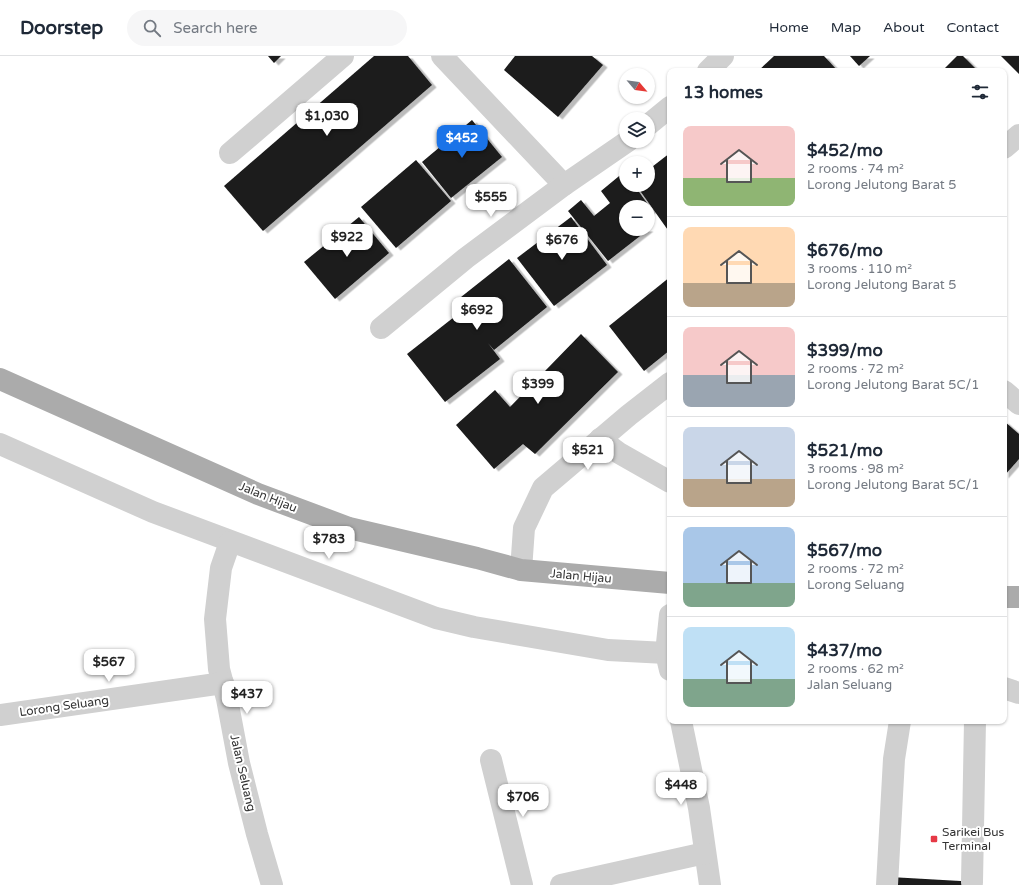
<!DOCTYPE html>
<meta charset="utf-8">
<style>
:root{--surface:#fff;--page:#f6f6f7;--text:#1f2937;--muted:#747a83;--line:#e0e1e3;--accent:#1a73e8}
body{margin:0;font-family:"Varela Round",sans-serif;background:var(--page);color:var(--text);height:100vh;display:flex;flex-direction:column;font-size:15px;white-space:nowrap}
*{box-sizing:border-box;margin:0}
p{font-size:13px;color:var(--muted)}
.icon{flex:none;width:22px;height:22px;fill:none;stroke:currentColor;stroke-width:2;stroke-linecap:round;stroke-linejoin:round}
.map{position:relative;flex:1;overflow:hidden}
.side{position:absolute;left:667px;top:12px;width:340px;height:656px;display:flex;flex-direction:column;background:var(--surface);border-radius:8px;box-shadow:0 1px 3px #0004}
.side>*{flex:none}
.needle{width:26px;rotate:119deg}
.fabs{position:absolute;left:619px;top:12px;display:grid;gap:8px}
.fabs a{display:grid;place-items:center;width:36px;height:36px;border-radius:50%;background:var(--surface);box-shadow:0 1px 3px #0004;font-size:20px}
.price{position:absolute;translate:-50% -34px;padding:0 9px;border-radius:8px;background:#fff;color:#222;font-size:13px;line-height:26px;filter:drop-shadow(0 1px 2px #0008)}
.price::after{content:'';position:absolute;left:50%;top:24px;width:12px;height:9px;margin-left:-6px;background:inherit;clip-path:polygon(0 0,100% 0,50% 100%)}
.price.current{background:var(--accent);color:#fff}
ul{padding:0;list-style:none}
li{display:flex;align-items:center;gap:12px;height:100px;padding:0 16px}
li+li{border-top:1px solid var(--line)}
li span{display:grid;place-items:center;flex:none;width:112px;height:80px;border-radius:8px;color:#555}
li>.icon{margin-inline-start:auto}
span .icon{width:48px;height:48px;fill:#fffc;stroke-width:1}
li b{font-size:17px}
h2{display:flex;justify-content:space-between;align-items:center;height:48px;padding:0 16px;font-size:17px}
header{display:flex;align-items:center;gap:24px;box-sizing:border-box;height:56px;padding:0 20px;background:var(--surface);border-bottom:1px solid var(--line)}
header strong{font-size:19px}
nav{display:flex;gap:22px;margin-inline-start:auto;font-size:14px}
.search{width:280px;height:36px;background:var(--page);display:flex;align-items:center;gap:10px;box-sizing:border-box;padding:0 14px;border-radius:22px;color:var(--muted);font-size:15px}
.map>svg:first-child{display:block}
.building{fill:#1a1a1a;filter:url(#shadow)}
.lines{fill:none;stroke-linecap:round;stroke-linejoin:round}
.minor{stroke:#d0d0d0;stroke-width:22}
.major{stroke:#ababab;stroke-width:22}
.poi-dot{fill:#e63946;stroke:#fff;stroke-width:1.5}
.labels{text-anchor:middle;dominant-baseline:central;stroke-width:4;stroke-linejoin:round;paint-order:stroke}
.street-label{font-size:12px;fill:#333;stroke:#fff}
.poi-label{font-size:12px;fill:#333;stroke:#fff;text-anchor:start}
</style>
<header>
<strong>Doorstep</strong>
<div class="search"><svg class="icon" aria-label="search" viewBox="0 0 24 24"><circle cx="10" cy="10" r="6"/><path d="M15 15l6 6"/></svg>Search here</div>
<nav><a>Home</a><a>Map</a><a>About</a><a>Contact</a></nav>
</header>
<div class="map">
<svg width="1019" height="829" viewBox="0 0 1019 829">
<defs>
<filter id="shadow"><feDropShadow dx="4.5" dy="2.5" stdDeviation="0" flood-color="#0004"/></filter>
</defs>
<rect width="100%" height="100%" fill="#fff"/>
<g class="building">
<path d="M268 0H281L274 7Z"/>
<path d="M374 0H408L432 29 263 175 224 130Z"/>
<path d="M515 0H592L603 9 558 61 504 14Z"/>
<path d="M774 0H824L838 15H758Z"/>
<path d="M850 0H870L859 10Z"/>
<path d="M957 0H963L978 15H942Z"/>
<path d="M1001 0H1019V18Z"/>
<path d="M472 64 502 101 451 142 422 106Z"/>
<path d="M670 97V177L636 129H648V114Z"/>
<path d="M416 104 451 145 396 192 361 151Z"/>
<path d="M624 116 626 118V129H634L652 154 648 158V151H626V173H649L608 205 568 155 581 144 594 160 610 147 601 135Z"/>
<path d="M359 161 389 197 335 243 304 206Z"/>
<path d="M571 161 607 209 554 250 517 202Z"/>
<path d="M509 203 547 251 494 294 488 287 500 303 445 346 407 298 463 254 456 245Z"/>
<path d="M670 221V294L644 315 609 270Z"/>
<path d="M581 278 618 316 535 398 523 388 494 413 456 369 495 334 510 351Z"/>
<path d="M1004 365 1019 378V403L1004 420Z"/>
<path d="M890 821 978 826V829H890Z"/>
</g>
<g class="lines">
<g class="minor">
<path d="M442 0 564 129"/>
<path d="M708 15 723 0"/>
<path d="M648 69 670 51"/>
<path d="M1004 92 1019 79"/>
<path d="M230 97 343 0"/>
<path d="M381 272 466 202 564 129 628 85"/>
<path d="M1004 335 1019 348"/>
<path d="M600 383 619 397 670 426"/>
<path d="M0 388 153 456 436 562 474 571 608 594 666 597"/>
<path d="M230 486 221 512 215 563 219 613 227 643 239 707 257 778 272 829"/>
<path d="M521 514 524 472 543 432 629 359 670 327"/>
<path d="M670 559 666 597 670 614"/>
<path d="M1004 632 1019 637"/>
<path d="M0 659 223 627"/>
<path d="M681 665 699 752 710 829"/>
<path d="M491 704 522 829"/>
<path d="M972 826 975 665"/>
<path d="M561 829 705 797"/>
<path d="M887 829 894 703 900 665"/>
</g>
<g class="major">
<path d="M0 323 258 438 349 472 477 502 521 514 670 527"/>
<path d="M1004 541H1019"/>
</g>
</g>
<rect class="poi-dot" x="930" y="779" width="8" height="8" rx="2"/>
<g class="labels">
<g class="street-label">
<text transform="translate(268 441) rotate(22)">Jalan Hijau</text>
<text transform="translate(581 520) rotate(5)">Jalan Hijau</text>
<text transform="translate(64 650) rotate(-8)">Lorong Seluang</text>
<text transform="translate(243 717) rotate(77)">Jalan Seluang</text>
</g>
<g class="poi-label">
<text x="942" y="776">Sarikei Bus<tspan x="942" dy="14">Terminal</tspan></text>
</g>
</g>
</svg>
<div class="fabs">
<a><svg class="needle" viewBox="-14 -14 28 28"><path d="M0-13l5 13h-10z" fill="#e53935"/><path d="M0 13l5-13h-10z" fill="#747a83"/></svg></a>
<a><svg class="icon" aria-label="layers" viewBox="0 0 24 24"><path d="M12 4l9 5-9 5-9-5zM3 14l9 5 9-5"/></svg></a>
<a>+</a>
<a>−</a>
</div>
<b class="price" style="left:327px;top:81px">$1,030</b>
<b class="price current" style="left:462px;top:103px">$452</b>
<b class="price" style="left:491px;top:162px">$555</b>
<b class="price" style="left:347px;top:202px">$922</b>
<b class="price" style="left:562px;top:205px">$676</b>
<b class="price" style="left:477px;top:275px">$692</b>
<b class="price" style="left:538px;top:349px">$399</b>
<b class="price" style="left:588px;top:415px">$521</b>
<b class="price" style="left:329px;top:504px">$783</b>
<b class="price" style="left:109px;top:627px">$567</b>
<b class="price" style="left:247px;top:659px">$437</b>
<b class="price" style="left:681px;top:750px">$448</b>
<b class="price" style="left:523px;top:762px">$706</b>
<section class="side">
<h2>13 homes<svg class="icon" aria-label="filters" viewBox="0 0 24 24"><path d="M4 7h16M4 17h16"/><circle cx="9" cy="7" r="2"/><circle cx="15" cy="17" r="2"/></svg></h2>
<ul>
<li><span style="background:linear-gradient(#f6c9c9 65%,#8fb573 0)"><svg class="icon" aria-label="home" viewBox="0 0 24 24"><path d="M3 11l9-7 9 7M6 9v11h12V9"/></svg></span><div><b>$452/mo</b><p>2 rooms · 74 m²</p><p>Lorong Jelutong Barat 5</p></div></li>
<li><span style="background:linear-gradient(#ffd9b3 70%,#b9a48a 0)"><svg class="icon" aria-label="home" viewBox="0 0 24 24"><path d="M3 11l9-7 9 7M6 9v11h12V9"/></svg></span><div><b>$676/mo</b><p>3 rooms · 110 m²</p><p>Lorong Jelutong Barat 5</p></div></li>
<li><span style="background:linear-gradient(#f6c9c9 60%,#9aa5b1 0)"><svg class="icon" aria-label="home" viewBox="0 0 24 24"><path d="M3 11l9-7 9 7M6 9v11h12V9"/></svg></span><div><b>$399/mo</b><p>2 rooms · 72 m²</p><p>Lorong Jelutong Barat 5C/1</p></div></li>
<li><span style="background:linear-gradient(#c9d6e8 65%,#b9a48a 0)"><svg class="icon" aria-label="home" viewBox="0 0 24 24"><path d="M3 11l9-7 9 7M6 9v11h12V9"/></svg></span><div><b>$521/mo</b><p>3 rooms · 98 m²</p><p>Lorong Jelutong Barat 5C/1</p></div></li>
<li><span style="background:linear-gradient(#a9c7e8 70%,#7fa58c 0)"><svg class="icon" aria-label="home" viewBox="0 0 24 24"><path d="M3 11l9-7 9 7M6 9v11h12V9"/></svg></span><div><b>$567/mo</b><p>2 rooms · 72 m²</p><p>Lorong Seluang</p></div></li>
<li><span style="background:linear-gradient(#bfe0f5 65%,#7fa58c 0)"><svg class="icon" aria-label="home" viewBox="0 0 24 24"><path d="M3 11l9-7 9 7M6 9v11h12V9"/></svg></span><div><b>$437/mo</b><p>2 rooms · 62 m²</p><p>Jalan Seluang</p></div></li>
</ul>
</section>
</div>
